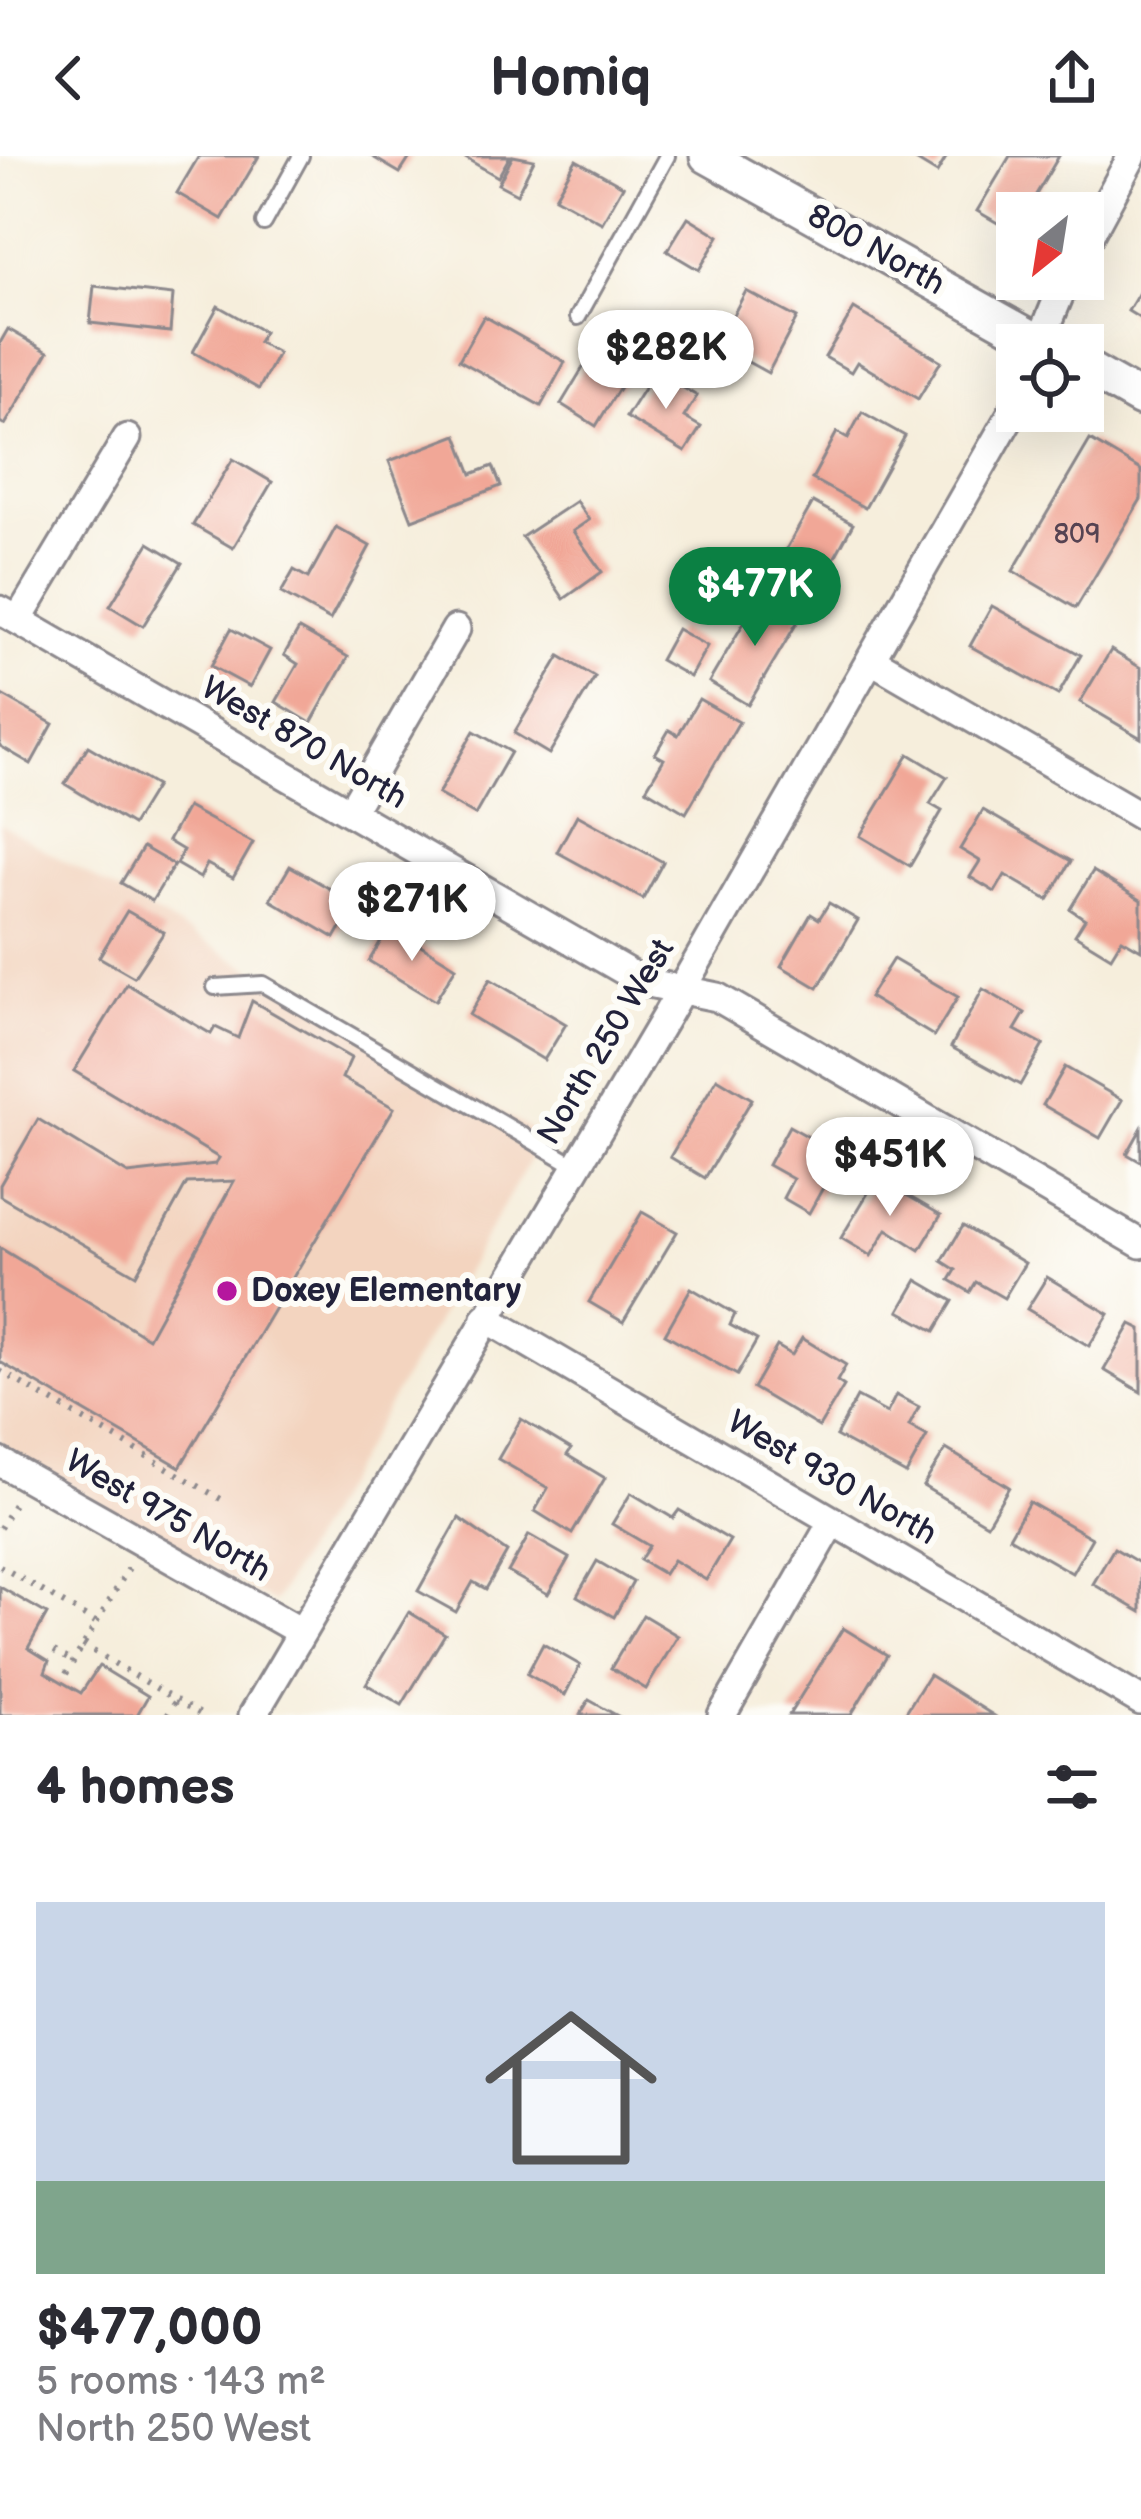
<!DOCTYPE html>
<meta charset="utf-8">
<style>
:root{--surface:#fff;--page:#f2f2f3;--text:#2b2b33;--muted:#7c7c81;--line:#e1e1e2;--accent:#0b8043}
body{margin:0;font-family:"Balsamiq Sans",sans-serif;background:var(--page);color:var(--text);height:100vh;display:flex;flex-direction:column;font-size:45px;white-space:nowrap}
*{box-sizing:border-box;margin:0}
p{font-size:39px;color:var(--muted)}
.icon{flex:none;width:66px;height:66px;fill:none;stroke:currentColor;stroke-width:2;stroke-linecap:round;stroke-linejoin:round}
.map{position:relative;height:1559px;overflow:hidden}
.side{display:flex;flex-direction:column;background:var(--surface);flex:1}
.side>*{flex:none}
.needle{width:78px;rotate:210deg}
.buttons{position:absolute;left:996px;top:36px;display:grid;gap:24px}
.buttons a{display:grid;place-items:center;width:108px;height:108px;border-radius:0px;background:var(--surface);box-shadow:0 12px 48px #0002;font-size:60px}
.price{position:absolute;translate:-50% -102px;padding:0 27px;border-radius:42px;background:#fff;color:#222;font-size:39px;line-height:78px;filter:drop-shadow(0 3px 6px #0008)}
.price::after{content:'';position:absolute;left:50%;top:72px;width:36px;height:27px;margin-left:-18px;background:inherit;clip-path:polygon(0 0,100% 0,50% 100%)}
.price.current{background:var(--accent);color:#fff}
ul{padding:0;list-style:none}
li{display:grid;align-content:center;gap:24px;height:636px;padding:0 36px}
li+li{border-top:3px solid var(--line)}
li span{display:grid;place-items:center;height:372px;border-radius:0px;color:#555}
li>.icon{margin-inline-start:auto}
span .icon{width:216px;height:216px;fill:#fffc;stroke-width:1}
li b{font-size:51px}
h2{display:flex;justify-content:space-between;align-items:center;height:144px;padding:0 36px;font-size:51px}
header{display:flex;justify-content:space-between;align-items:center;height:156px;padding:0 36px;background:var(--surface);font-size:54px;font-weight:800}
.map>svg:first-child{display:block}
.built{fill:#f3d4bf}
.building{fill:#f1a797}
.lines{fill:none;stroke-linecap:round;stroke-linejoin:round}
.service-casing{stroke:#8c888c;stroke-width:20}
.minor-casing{stroke:#8c888c;stroke-width:33}
.tertiary-casing{stroke:#8c888c;stroke-width:39}
.path{stroke:#8c888c;stroke-width:6;stroke-dasharray:3 9;stroke-linecap:butt}
.service{stroke:#fff;stroke-width:14}
.minor{stroke:#fff;stroke-width:27}
.tertiary{stroke:#fff;stroke-width:33}
.poi-dot{fill:#b5179e;stroke:#fdfcf7;stroke-width:4.5}
.labels{text-anchor:middle;dominant-baseline:central;stroke-width:12;stroke-linejoin:round;paint-order:stroke}
.number-label{font-size:27px;fill:#564352}
.street-label{font-size:33px;fill:#22223b;stroke:#fdfcf7}
.poi-label{font-size:33px;font-weight:bold;fill:#22223b;stroke:#fdfcf7;text-anchor:start}
</style>
<header><svg class="icon" aria-label="back" viewBox="0 0 24 24"><path d="M15 5l-7 7 7 7"/></svg>Homiq<svg class="icon" aria-label="share" viewBox="0 0 24 24"><path d="M12 15V3M7 8l5-5 5 5M5 13v7h14v-7"/></svg></header>
<div class="map">
<svg width="1141" height="1559" viewBox="0 0 1141 1559">
<rect width="100%" height="100%" fill="#fdfcf7"/>
<filter id="ink" filterUnits="userSpaceOnUse"><feTurbulence type="fractalNoise" baseFrequency=".00833" numOctaves="2"/><feDisplacementMap in="SourceGraphic" scale="24" xChannelSelector="R" yChannelSelector="G"/><feConvolveMatrix kernelMatrix="1 2 1 2 8 2 1 2 1" color-interpolation-filters="sRGB"/></filter>
<filter id="wash" filterUnits="userSpaceOnUse"><feTurbulence type="fractalNoise" baseFrequency=".004" numOctaves="4" result="noise"/><feDisplacementMap in="SourceGraphic" scale="48" xChannelSelector="R" yChannelSelector="G"/><feGaussianBlur stdDeviation="2.7" result="paint"/><feColorMatrix in="noise" values="0 0 0 0 0 0 0 0 0 0 0 0 0 0 0 0 0 1.4 0 .05"/><feComposite in="paint" operator="in"/></filter>
<g filter="url(#wash)">
<rect width="100%" height="100%" fill="#f6eedc"/>
<path class="built" d="M0 668 543 981 274 1447 0 1290Z"/>
<g id="blocks">
<g class="building">
<path d="M199 0H259L222 63 177 37Z"/>
<path d="M371 0H411L400 17Z"/>
<path d="M462 0H510L498 21Z"/>
<path d="M513 0 534 4 517 38 498 28Z"/>
<path d="M909 0H947L937 17Z"/>
<path d="M1010 0H1059L1025 57H1017L1013 76 977 55Z"/>
<path d="M576 4 623 30 602 67 555 41Z"/>
<path d="M688 61 719 80 699 114 667 95Z"/>
<path d="M94 130 173 139 170 176 90 167Z"/>
<path d="M1141 133V163L1128 155Z"/>
<path d="M746 135 797 162 768 217 717 189Z"/>
<path d="M218 150 264 176 258 186 278 197 259 233 193 196Z"/>
<path d="M854 153 941 205 918 243 857 206 851 216 825 201Z"/>
<path d="M484 160 565 206 541 250 459 204Z"/>
<path d="M8 173 48 196 5 269 0 266V187Z"/>
<path d="M590 200 626 221 596 270 561 248Z"/>
<path d="M655 215 697 240 684 261 701 271 685 296 626 261Z"/>
<path d="M862 256 905 280 865 352 812 323 837 276 848 282Z"/>
<path d="M457 279 472 318 493 310 501 330 412 364 389 305Z"/>
<path d="M1090 284 1141 314V343L1076 452 1013 415Z"/>
<path d="M233 303 272 326 233 392 193 369Z"/>
<path d="M576 345 589 364 573 375 602 416 564 443 522 381Z"/>
<path d="M813 346 853 368 812 443 771 420Z"/>
<path d="M336 371 370 390 330 464 281 437 294 414 308 422Z"/>
<path d="M149 387 182 407 143 470 110 450Z"/>
<path d="M762 436 801 460 748 549 709 526Z"/>
<path d="M992 450 1081 499 1058 539 970 490Z"/>
<path d="M231 473 270 494 250 531 211 510Z"/>
<path d="M299 473 348 501 311 567 276 546 298 508 284 499Z"/>
<path d="M677 473 707 490 690 521 660 504Z"/>
<path d="M1111 494 1141 512V582L1080 546Z"/>
<path d="M560 500 595 521 549 598 514 577Z"/>
<path d="M0 538 53 568 31 608 0 590Z"/>
<path d="M699 543 739 566 686 657 646 633 664 603 655 598 669 574 678 579Z"/>
<path d="M474 575 511 596 475 659 438 638Z"/>
<path d="M88 590 156 630 132 669 65 628Z"/>
<path d="M909 598 947 621 930 648 942 655 910 710 860 680Z"/>
<path d="M187 651 253 687 233 722 207 708 200 722 176 708 183 694 168 685Z"/>
<path d="M983 654 1071 705 1048 744 1005 719 995 736 970 721 980 705 960 693Z"/>
<path d="M577 659 663 706 643 743 557 696Z"/>
<path d="M143 691 174 709 152 745 121 727Z"/>
<path d="M290 710 355 747 335 782 270 744Z"/>
<path d="M1093 715 1141 744V794L1122 783 1111 801 1075 779 1085 763 1070 753Z"/>
<path d="M829 747 858 764 818 832 781 810 811 758 819 763Z"/>
<path d="M127 755 164 776 134 821 99 801Z"/>
<path d="M390 770 456 811 435 845 369 805Z"/>
<path d="M893 803 958 841 934 880 869 841Z"/>
<path d="M490 823 566 868 544 904 469 859Z"/>
<path d="M127 828 211 878 215 871 238 882 252 845 351 902 342 922 394 952 180 1311 0 1206V1092L148 1182 234 1025 187 1027 136 1119 0 1040V1029L38 963 128 1018 215 1008 219 1002 74 915Z"/>
<path d="M983 833 1025 857 1015 874 1043 889 1020 929 951 891Z"/>
<path d="M1065 911 1122 944 1100 982 1043 949Z"/>
<path d="M717 922 752 943 705 1022 670 1001Z"/>
<path d="M789 970 841 999 809 1057 783 1042 793 1023 768 1009Z"/>
<path d="M1141 973V1006L1127 998Z"/>
<path d="M877 1022 941 1059 920 1094 887 1073 871 1100 841 1082Z"/>
<path d="M642 1056 677 1076 623 1166 589 1146Z"/>
<path d="M963 1070 1025 1107 1004 1142 976 1126 970 1136 950 1124 956 1114 942 1105Z"/>
<path d="M1047 1121 1109 1158 1089 1190 1027 1153Z"/>
<path d="M917 1124 953 1145 935 1175 899 1155Z"/>
<path d="M691 1132 735 1158 730 1169 757 1184 737 1219 665 1178Z"/>
<path d="M1131 1168 1141 1173V1236L1104 1214Z"/>
<path d="M802 1182 846 1209 837 1225 844 1230 819 1271 753 1232 777 1190 792 1199Z"/>
<path d="M896 1239 919 1251 909 1270 927 1280 906 1318 836 1280 857 1241 887 1257Z"/>
<path d="M521 1263 571 1293 567 1299 605 1322 572 1378 535 1355 548 1332 498 1303Z"/>
<path d="M946 1293 1009 1331 987 1368 923 1330Z"/>
<path d="M631 1337 673 1362 679 1354 730 1384 706 1424 673 1404 664 1418 640 1404 649 1390 612 1368Z"/>
<path d="M1029 1346 1092 1382 1072 1417 1009 1381Z"/>
<path d="M459 1362 507 1396 486 1433 473 1426 456 1456 418 1435Z"/>
<path d="M529 1379 569 1402 548 1438 508 1416Z"/>
<path d="M1114 1392 1141 1408V1456L1093 1428Z"/>
<path d="M597 1405 633 1426 614 1461 577 1440Z"/>
<path d="M0 1431 47 1458 28 1492 49 1505 45 1516 81 1537 99 1510 148 1540 137 1559H0Z"/>
<path d="M409 1456 445 1478 402 1549 366 1528Z"/>
<path d="M643 1459 678 1480 646 1533 611 1512Z"/>
<path d="M843 1472 887 1499 851 1559H789Z"/>
<path d="M543 1488 580 1509 565 1539 527 1518Z"/>
<path d="M929 1519 993 1559H904Z"/>
<path d="M589 1544 616 1559H580Z"/>
</g>
</g>
</g>
<g filter="url(#ink)">
<use href="#blocks" fill-opacity="0" stroke="#8c888c" stroke-width="3"/>
<g class="lines">
<g class="service-casing">
<g id="service">
<path d="M264 67 301 0"/>
<path d="M578 161 667 0"/>
<path d="M215 831 263 828 574 1009"/>
</g>
</g>
<g class="minor-casing">
<g id="minor">
<path d="M1083 91 1132 0"/>
<path d="M1039 189 1066 123"/>
<path d="M0 454 644 826 717 841 1141 1088"/>
<path d="M18 464 127 282"/>
<path d="M872 504 1141 660"/>
<path d="M351 655 456 473"/>
<path d="M486 1162 1141 1545"/>
<path d="M0 1306 301 1476"/>
<path d="M253 1559 666 860 1017 248"/>
<path d="M722 1559 833 1365"/>
</g>
</g>
<g class="tertiary-casing">
<g id="tertiary">
<path d="M707 0 1045 189"/>
<path d="M1083 210 1141 243"/>
</g>
</g>
<g class="path">
<path d="M0 1215 221 1343"/>
<path d="M0 1372 15 1346"/>
<path d="M0 1410 95 1466"/>
<path d="M83 1489 202 1559"/>
<path d="M54 1495 72 1505"/>
<path d="M66 1518 130 1410"/>
<path d="M167 1559 176 1544"/>
</g>
<use href="#service" class="service"/>
<use href="#minor" class="minor"/>
<use href="#tertiary" class="tertiary"/>
</g>
</g>
<circle class="poi-dot" cx="227" cy="1135" r="12"/>
<g class="labels">
<g class="number-label">
<text x="1077" y="379">809</text>
</g>
<g class="street-label">
<text transform="translate(876 94) rotate(29)">800 North</text>
<text transform="translate(304 587) rotate(30)">West 870 North</text>
<text transform="translate(606 886) rotate(-59)">North 250 West</text>
<text transform="translate(832 1322) rotate(30)">West 930 North</text>
<text transform="translate(168 1360) rotate(30)">West 975 North</text>
</g>
<g class="poi-label">
<text x="251" y="1135">Doxey Elementary</text>
</g>
</g>
</svg>
<div class="buttons">
<a><svg class="needle" viewBox="-14 -14 28 28"><path d="M0-13l5 13h-10z" fill="#e53935"/><path d="M0 13l5-13h-10z" fill="#7c7c81"/></svg></a>
<a><svg class="icon" aria-label="locate" viewBox="0 0 24 24"><circle cx="12" cy="12" r="6"/><path d="M12 2v4M12 18v4M2 12h4M18 12h4"/></svg></a>
</div>
<b class="price" style="left:666px;top:256px">$282K</b>
<b class="price current" style="left:755px;top:493px">$477K</b>
<b class="price" style="left:412px;top:808px">$271K</b>
<b class="price" style="left:890px;top:1063px">$451K</b>
</div>
<section class="side">
<h2>4 homes<svg class="icon" aria-label="filters" viewBox="0 0 24 24"><path d="M4 7h16M4 17h16"/><circle cx="9" cy="7" r="2"/><circle cx="15" cy="17" r="2"/></svg></h2>
<ul>
<li><span style="background:linear-gradient(#c9d6e8 75%,#7fa58c 0)"><svg class="icon" aria-label="home" viewBox="0 0 24 24"><path d="M3 11l9-7 9 7M6 9v11h12V9"/></svg></span><div><b>$477,000</b><p>5 rooms · 143 m²</p><p>North 250 West</p></div></li>
</ul>
</section>
